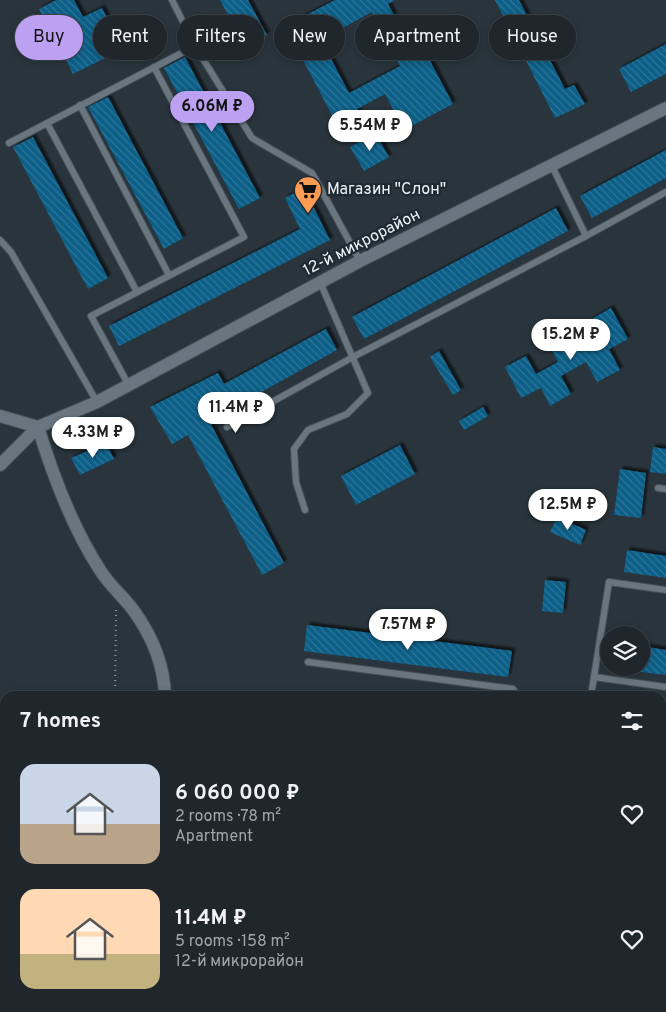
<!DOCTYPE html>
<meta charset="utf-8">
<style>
:root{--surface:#1f272d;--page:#2c3339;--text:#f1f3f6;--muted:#a1a5aa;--line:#3c4449;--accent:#bca0f2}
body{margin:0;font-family:Overpass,sans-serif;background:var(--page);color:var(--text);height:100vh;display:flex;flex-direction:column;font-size:19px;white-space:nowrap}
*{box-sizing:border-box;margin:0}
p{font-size:16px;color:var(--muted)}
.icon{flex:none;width:28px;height:28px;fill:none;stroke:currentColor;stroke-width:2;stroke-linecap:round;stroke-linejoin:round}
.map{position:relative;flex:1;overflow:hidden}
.side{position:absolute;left:0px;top:691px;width:666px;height:321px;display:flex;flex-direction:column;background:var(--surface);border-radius:15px 15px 0 0;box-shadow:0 2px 8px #0003,0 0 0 1px var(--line)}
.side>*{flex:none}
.banner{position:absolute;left:15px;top:15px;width:636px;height:45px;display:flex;gap:10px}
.controls{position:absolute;left:600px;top:626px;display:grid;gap:10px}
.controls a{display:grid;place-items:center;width:50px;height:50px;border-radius:50%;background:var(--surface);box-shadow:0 2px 8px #0003,0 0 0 1px var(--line);font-size:25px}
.price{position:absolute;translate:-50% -42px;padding:0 11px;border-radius:18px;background:#fff;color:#222;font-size:16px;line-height:32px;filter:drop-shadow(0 1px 2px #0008)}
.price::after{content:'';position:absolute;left:50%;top:30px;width:15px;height:11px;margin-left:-8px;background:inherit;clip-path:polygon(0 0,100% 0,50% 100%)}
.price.on{background:var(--accent);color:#111}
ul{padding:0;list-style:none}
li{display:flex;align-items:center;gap:15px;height:125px;padding:0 20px}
li span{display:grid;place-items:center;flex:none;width:140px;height:100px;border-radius:15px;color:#555}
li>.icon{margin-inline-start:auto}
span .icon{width:60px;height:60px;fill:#fffc;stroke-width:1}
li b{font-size:21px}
h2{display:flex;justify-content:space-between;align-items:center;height:60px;padding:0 20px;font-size:21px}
.chip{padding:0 18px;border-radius:22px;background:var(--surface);box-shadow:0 2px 8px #0003,0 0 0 1px var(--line);font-size:18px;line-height:45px}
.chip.on{background:var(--accent);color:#111}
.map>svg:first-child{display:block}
.building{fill:url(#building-back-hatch);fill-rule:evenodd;filter:url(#shadow)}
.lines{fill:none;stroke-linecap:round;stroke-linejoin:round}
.lane-casing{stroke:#465056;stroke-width:8}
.street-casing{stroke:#465056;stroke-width:14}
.path{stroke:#8e979d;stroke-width:2;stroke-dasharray:1 4;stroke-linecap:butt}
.lane{stroke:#6a767f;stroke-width:6}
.street{stroke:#6a767f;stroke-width:12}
.labels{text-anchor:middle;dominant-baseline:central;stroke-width:4.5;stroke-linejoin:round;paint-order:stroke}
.poi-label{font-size:16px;fill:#ecf3f8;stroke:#202a32;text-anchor:start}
.street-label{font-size:16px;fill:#ecf3f8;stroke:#202a32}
</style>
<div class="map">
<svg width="666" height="1012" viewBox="0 0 666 1012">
<defs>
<pattern id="building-back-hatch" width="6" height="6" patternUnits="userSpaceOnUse" patternTransform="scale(1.25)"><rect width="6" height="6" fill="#0a5e87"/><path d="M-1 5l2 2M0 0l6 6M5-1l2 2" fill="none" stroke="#2e7699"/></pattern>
<filter id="shadow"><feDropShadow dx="3" dy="-3" stdDeviation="1" flood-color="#0009"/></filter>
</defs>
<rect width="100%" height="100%" fill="#29343c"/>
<g class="building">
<path d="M56 0H74L83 17 102 8 113 29 95 38 105 58 73 74 62 52 81 43 69 20 50 30 39 9Z"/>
<path d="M220 0H248L267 35 245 47Z"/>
<path d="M335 0H395L388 4 412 49 421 44 453 104 404 130 385 94 357 109 366 126 344 138 285 26ZM372 12 400 66 349 93 321 40Z"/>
<path d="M495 0H519L565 89 574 85 585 104 555 118Z"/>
<path d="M666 44V74L631 92 619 69Z"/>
<path d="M185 57 260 198 239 209 164 68Z"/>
<path d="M108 97 183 238 164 249 88 107Z"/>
<path d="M375 133 389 157 364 171 350 147Z"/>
<path d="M33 137 108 278 88 289 13 147Z"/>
<path d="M666 150V178L592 218 580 196Z"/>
<path d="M304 188 330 240 119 346 109 326 300 229 285 198Z"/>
<path d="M556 208 568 231 364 339 352 317Z"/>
<path d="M611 308 628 339 609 349 620 370 597 382 586 362 561 376 571 394 550 406 541 388 521 398 505 367 526 356 536 374 558 362 548 343 569 332 579 350 600 339 590 320Z"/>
<path d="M326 329 337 350 236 406 230 395 203 409 284 563 262 575 188 435 172 444 150 407 218 373 224 384Z"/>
<path d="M439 351 461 390 453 395 430 357Z"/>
<path d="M483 407 488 416 464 430 459 421Z"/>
<path d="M106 443 114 459 80 475 71 458Z"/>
<path d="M400 445 415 474 356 505 341 476Z"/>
<path d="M653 447 666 449V474L650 472Z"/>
<path d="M620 469 646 473 641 518 614 515Z"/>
<path d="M557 517 586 530 580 545 550 532Z"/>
<path d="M627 550 666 556V578L624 572Z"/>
<path d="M545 580 566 582 563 613 542 611Z"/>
<path d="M307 625 512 651 508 677 304 651Z"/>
<path d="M641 646 666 650V675L617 669 641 668Z"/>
<path d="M661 754 666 755V776L661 775Z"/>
<path d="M661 863 666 864V887L661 886Z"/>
</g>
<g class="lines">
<g class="lane-casing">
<g id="lane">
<path d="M172 0 195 46 252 138 312 173 360 261"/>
<path d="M80 105 169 275"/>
<path d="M47 123 137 292"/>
<path d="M9 143 195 46"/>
<path d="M586 236 666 192"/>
<path d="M0 240 11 252 97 402"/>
<path d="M128 384 91 316 244 237 154 67"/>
<path d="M227 427 353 357 586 236 552 166"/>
<path d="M658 488 666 489"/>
<path d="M305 510 296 482 294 449 308 430 347 414 368 393 320 282"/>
<path d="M308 662 513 689 518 696"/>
<path d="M594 677 666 687"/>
<path d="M591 696 609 582 666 590"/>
<path d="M661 787 666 788"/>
<path d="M661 849H666"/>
<path d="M509 1011 516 1012"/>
</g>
</g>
<g class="street-casing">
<g id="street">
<path d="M0 416 38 427 97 402 360 261 666 108"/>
<path d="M0 465 38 427C53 476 72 527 100 570 109 585 124 597 134 611 152 636 164 666 165 696"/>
<path d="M215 1012 216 1008"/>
</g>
</g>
<g class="path">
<path d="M115 696 116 609"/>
<path d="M0 710H5"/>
<path d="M0 873 5 871"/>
</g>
<use href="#lane" class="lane"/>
<use href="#street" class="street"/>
</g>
<defs>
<g id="supermarket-pin" transform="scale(1.4375)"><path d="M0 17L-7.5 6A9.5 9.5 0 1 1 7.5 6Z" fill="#fd9c55" stroke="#202a32"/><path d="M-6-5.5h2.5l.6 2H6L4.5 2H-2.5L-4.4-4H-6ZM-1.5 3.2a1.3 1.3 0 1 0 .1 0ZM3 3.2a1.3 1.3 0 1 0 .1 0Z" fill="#111"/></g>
</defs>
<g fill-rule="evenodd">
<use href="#supermarket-pin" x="308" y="190"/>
</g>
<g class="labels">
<g class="poi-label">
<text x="327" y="190">Магазин "Слон"</text>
</g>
<g class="street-label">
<text transform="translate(362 243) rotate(-27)">12-й микрорайон</text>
</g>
</g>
</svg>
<div class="controls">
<a><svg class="icon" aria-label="layers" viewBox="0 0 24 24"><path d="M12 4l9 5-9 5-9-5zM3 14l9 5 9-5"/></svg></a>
</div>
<b class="price on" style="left:212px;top:133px">6.06M ₽</b>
<b class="price" style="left:370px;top:152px">5.54M ₽</b>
<b class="price" style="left:571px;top:361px">15.2M ₽</b>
<b class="price" style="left:236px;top:434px">11.4M ₽</b>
<b class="price" style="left:93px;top:459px">4.33M ₽</b>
<b class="price" style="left:568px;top:531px">12.5M ₽</b>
<b class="price" style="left:408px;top:651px">7.57M ₽</b>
<div class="banner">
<a class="chip on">Buy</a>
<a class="chip">Rent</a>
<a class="chip">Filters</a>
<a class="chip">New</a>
<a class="chip">Apartment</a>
<a class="chip">House</a>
</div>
<section class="side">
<h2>7 homes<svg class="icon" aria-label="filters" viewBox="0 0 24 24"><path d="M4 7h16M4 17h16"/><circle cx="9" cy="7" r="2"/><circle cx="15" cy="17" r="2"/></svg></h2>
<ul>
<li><span style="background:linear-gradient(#c9d6e8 60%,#b9a48a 0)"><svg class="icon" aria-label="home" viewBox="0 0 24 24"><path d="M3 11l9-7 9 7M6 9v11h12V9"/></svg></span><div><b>6 060 000 ₽</b><p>2 rooms · 78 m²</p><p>Apartment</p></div><svg class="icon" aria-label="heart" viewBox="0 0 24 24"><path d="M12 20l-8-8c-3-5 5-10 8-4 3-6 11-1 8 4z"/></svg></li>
<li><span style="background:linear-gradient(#ffd9b3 65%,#c2b280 0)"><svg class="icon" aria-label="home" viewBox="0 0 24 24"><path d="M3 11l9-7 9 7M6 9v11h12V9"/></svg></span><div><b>11.4M ₽</b><p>5 rooms · 158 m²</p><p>12-й микрорайон</p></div><svg class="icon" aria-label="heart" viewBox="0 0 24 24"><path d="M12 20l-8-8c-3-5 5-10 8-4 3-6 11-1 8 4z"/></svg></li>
</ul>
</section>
</div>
